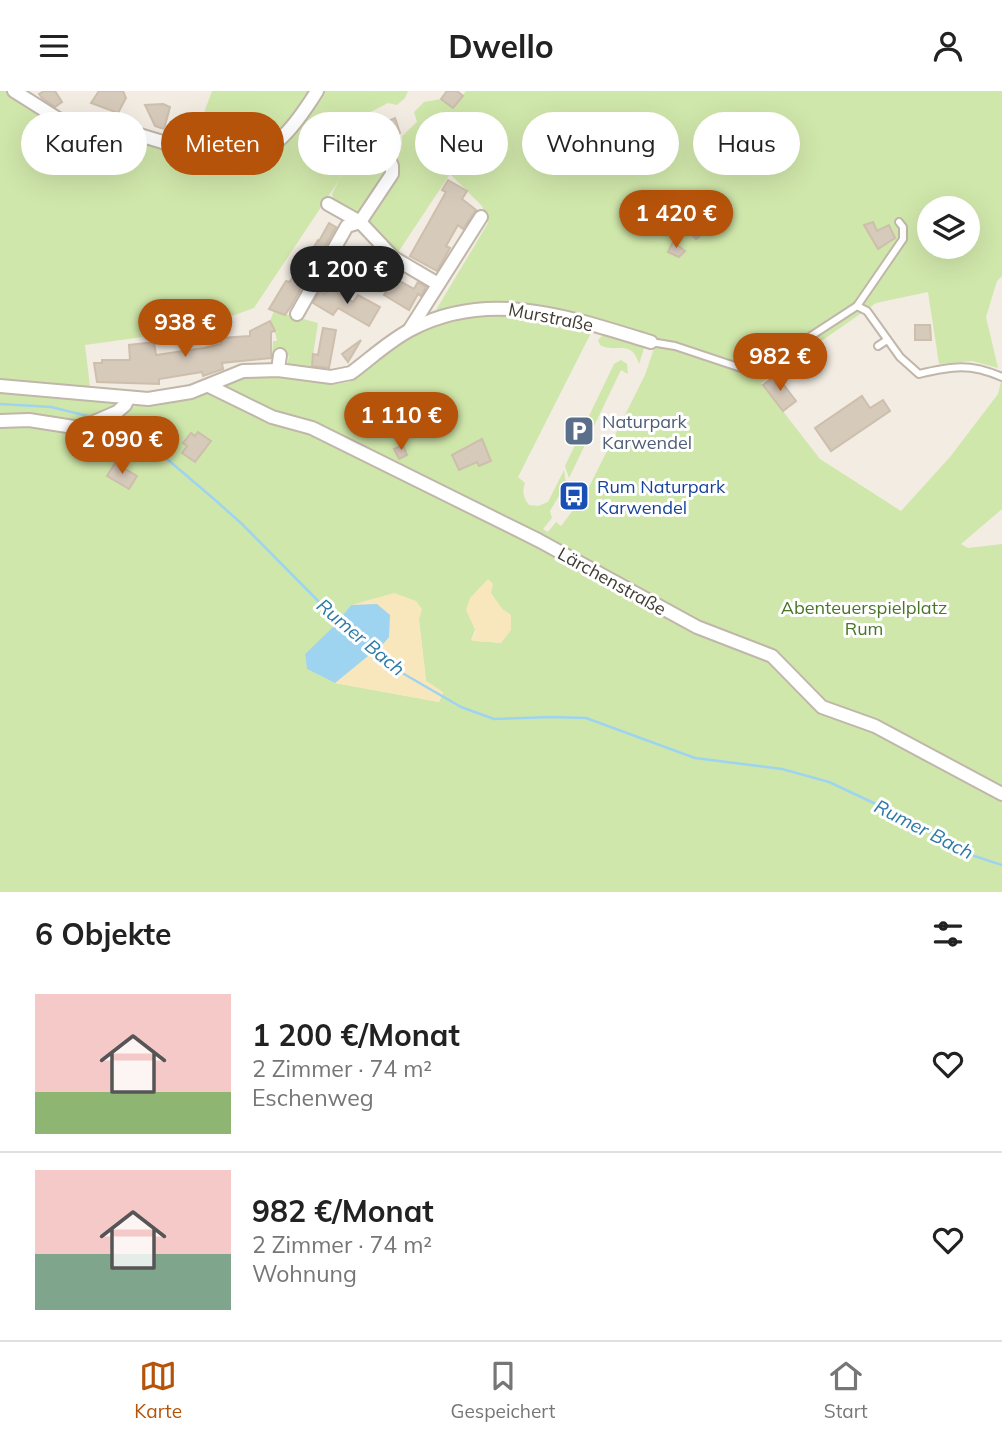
<!DOCTYPE html>
<html lang="de">
<meta charset="utf-8">
<style>
:root{--surface:#fff;--page:#f2f2f2;--text:#222;--muted:#767676;--line:#e0e0e0;--accent:#b45309}
body{margin:0;font-family:Mulish,sans-serif;background:var(--page);color:var(--text);height:100vh;display:flex;flex-direction:column;font-size:26px;white-space:nowrap}
*{box-sizing:border-box;margin:0}
p{font-size:23px;color:var(--muted)}
.icon{flex:none;width:38px;height:38px;fill:none;stroke:currentColor;stroke-width:2;stroke-linecap:round;stroke-linejoin:round}
.map{position:relative;height:801px;overflow:hidden}
.details{display:flex;flex-direction:column;background:var(--surface);flex:1}
.details>*{flex:none}
.top-card{position:absolute;left:21px;top:21px;width:961px;height:63px;display:flex;gap:14px}
.fabs{position:absolute;left:917px;top:105px;display:grid;gap:14px}
.fabs a{display:grid;place-items:center;width:63px;height:63px;border-radius:50%;background:var(--surface);box-shadow:0 7px 28px #0002;font-size:35px}
.price{position:absolute;translate:-50% -60px;padding:0 16px;border-radius:24px;background:var(--accent);color:#fff;font-size:23px;line-height:46px;filter:drop-shadow(0 2px 4px #0008)}
.price::after{content:'';position:absolute;left:50%;top:42px;width:21px;height:16px;margin-left:-10px;background:inherit;clip-path:polygon(0 0,100% 0,50% 100%)}
.price.selected{background:#222;color:#fff}
ul{padding:0;list-style:none}
li{display:flex;align-items:center;gap:21px;height:175px;padding:0 35px}
li+li{border-top:2px solid var(--line)}
li span{display:grid;place-items:center;flex:none;width:196px;height:140px;border-radius:0px;color:#555}
li>.icon{margin-inline-start:auto}
span .icon{width:84px;height:84px;fill:#fffc;stroke-width:1}
li b{font-size:30px}
h2{display:flex;justify-content:space-between;align-items:center;height:84px;padding:0 35px;font-size:30px}
.pill{padding:0 24px;border-radius:32px;background:var(--surface);box-shadow:0 7px 28px #0002;font-size:24px;line-height:63px}
.pill.selected{background:var(--accent);color:#fff}
header{display:flex;justify-content:space-between;align-items:center;height:91px;padding:0 35px;background:var(--surface);font-size:32px;font-weight:700}
.menu{display:flex;justify-content:space-around;align-items:center;height:98px;border-top:2px solid var(--line);background:var(--surface);font-size:19px;color:var(--muted)}
.menu a{display:grid;justify-items:center;gap:4px}
.menu .selected{color:var(--accent)}
.map>svg:first-child{display:block}
.green{fill:#d0e7ab;fill-rule:evenodd}
.sand{fill:#f8e7bd}
.water{fill:#9ed4f0}
.lines{fill:none;stroke-linecap:round;stroke-linejoin:round}
.stream{stroke:#9ed4f0;stroke-width:2.5}
.building{fill:#d6cabb;stroke:#cebeac;stroke-width:2}
.service-casing{stroke:#c0b6a9;stroke-width:10}
.minor-casing{stroke:#c0b6a9;stroke-width:16}
.service{stroke:#fff;stroke-width:6}
.minor{stroke:#fff;stroke-width:12}
.labels{text-anchor:middle;dominant-baseline:central;stroke-width:6;stroke-linejoin:round;paint-order:stroke}
.street-label{font-size:18px;fill:#433c33;stroke:#fff}
.service-label{font-size:18px;fill:#4e5e75;stroke:#fff;text-anchor:start}
.transit-label{font-size:18px;fill:#164399;stroke:#fff;text-anchor:start}
.park-label{font-size:18px;fill:#497527;stroke:#fff}
.water-label{font-size:19px;font-style:italic;fill:#2c7aa7;stroke:#fff}
</style>
<header><svg class="icon" aria-label="menu" viewBox="0 0 24 24"><path d="M4 6h16M4 12h16M4 18h16"/></svg>Dwello<svg class="icon" aria-label="person" viewBox="0 0 24 24"><circle cx="12" cy="8" r="4"/><path d="M4 21q1-7 8-7t8 7"/></svg></header>
<div class="map">
<svg width="1002" height="801" viewBox="0 0 1002 801">
<rect width="100%" height="100%" fill="#f2ece3"/>
<g class="green">
<path d="M0 0H14L41 19 166 51 171 33C180 28 190 29 200 33L212 0H408L405 7 397 14 388 12 359 27 341 86 254 217 193 239 85 254 91 304 128 308 131 316 194 305 249 285 265 284 336 293 349 291 418 240 423 224 436 219 488 132 482 115 450 83 397 163 334 109 332 103 347 73 377 54 393 68C401 63 403 54 402 45L417 31 414 21 424 11 441 8 453 16 466 0H1002V185L997 190 986 226 998 277 972 270 939 273 928 201 876 212 761 292 820 368 901 420 950 366 998 303 1002 286V418L961 453 968 457 1002 453V801H0ZM929 117H968V156H929ZM597 230 658 246 645 284 585 404 590 408 585 414 580 410 561 435 556 431 548 441 543 438 552 427 550 420 566 393 564 379 548 411 538 415 529 414C523 406 522 401 525 392L518 386ZM490 502 502 518 511 524 501 552 471 549ZM351 514 419 529 426 590 443 602 439 611 335 592 334 535Z"/>
<path d="M274 220 318 232 311 277 287 275 289 265 272 263 273 250H277L275 241 279 240H275L270 230Z"/>
<path d="M605 242 645 254 639 273C631 247 616 263 600 254L598 249Z"/>
<path d="M621 269 627 273 628 283 621 279 569 387 565 375 614 273Z"/>
</g>
<g class="sand">
<path d="M488 488 493 493 491 502 502 518 511 524V539L501 552C490 550 481 552 471 549L476 541 466 519 470 507Z"/>
<path d="M394 502 416 510 422 518 419 529 426 590 443 601 439 611 335 592 307 578 305 563 334 535 351 514Z"/>
</g>
<path class="water" d="M377 513 390 524 389 546 384 552 335 592 307 578 305 563 334 535 351 514Z"/>
<g class="lines">
<g class="stream">
<path d="M0 313 51 316 92 326"/>
<path d="M105 330 125 337 140 345 214 408 242 433 340 532"/>
<path d="M372 559 397 579 461 616 494 628 552 626 586 627 695 667 782 678 829 691 910 729 959 760 1002 774"/>
</g>
</g>
<g class="building">
<path d="M44 0H55L62 11 55 16 42 7 39 3Z"/>
<path d="M99 0H123L126 7 118 22 91 12Z"/>
<path d="M447 0H457L463 5 453 17 441 8Z"/>
<path d="M163 13 170 16 164 38 155 35 145 14Z"/>
<path d="M395 27 400 42 389 47 379 44 375 47 370 38Z"/>
<path d="M448 89 467 100 462 108 476 119 463 138 458 134 446 155 450 157 437 180 410 165 446 101 442 99Z"/>
<path d="M706 115 718 129 696 148 684 134Z"/>
<path d="M873 131 877 140 889 134 895 147 878 158 864 134Z"/>
<path d="M329 132 336 136 291 215 285 224 269 218 286 190 289 191 291 189 309 159 311 161 318 149 319 150Z"/>
<path d="M673 151 685 160 679 166 668 161Z"/>
<path d="M394 187 414 198 418 191 426 196 421 205 418 203 409 219 384 204Z"/>
<path d="M330 197 353 211 358 204 380 216 369 235 338 217 333 224 313 212 320 200 325 203Z"/>
<path d="M270 230 275 240 271 241V267L222 272 223 278 203 285 202 281 159 288V293L97 291 94 272H102V269H130L129 254 154 251 156 264 204 257 221 253V247L250 245V240Z"/>
<path d="M915 234H930L931 249H915Z"/>
<path d="M323 237 336 239 329 277 312 275 313 263 318 264Z"/>
<path d="M361 249 348 271 342 263Z"/>
<path d="M776 284 796 310 783 320 763 294Z"/>
<path d="M862 305 870 317 883 309 890 320 831 360 815 337Z"/>
<path d="M198 341 211 350 195 371 182 362 187 355 183 352 191 342 195 345Z"/>
<path d="M482 348 491 370 479 375 477 371 459 379 452 364Z"/>
<path d="M403 354 407 364 399 368 394 358Z"/>
<path d="M115 372 137 385 129 398 107 385Z"/>
</g>
<g class="lines">
<g class="service-casing">
<g id="service">
<path d="M857 215 903 148V136L899 131"/>
<path d="M651 251 675 255 750 280 768 273 857 215 867 220 900 266 919 283C952 275 970 272 1002 286"/>
<path d="M878 255 887 249"/>
</g>
</g>
<g class="minor-casing">
<g id="minor">
<path d="M14 0 60 29 123 39 222 69C270 71 294 37 317 0"/>
<path d="M328 113 360 131 392 83V75L382 52"/>
<path d="M297 223 347 135 360 131 394 167 438 193"/>
<path d="M410 238 481 126"/>
<path d="M278 279 280 264"/>
<path d="M0 295 148 308 191 301 243 280 278 279 331 286 351 282C370 268 390 249 412 238 491 197 572 227 651 251"/>
<path d="M209 295 272 326 312 337 538 449 697 536 772 565 822 616 875 635 1002 703"/>
<path d="M0 330 29 329 80 337 117 321 125 314 128 308"/>
</g>
</g>
<use href="#service" class="service"/>
<use href="#minor" class="minor"/>
</g>
<defs>
<g id="parking-square" transform="scale(1.575)"><rect x="-9" y="-9" width="18" height="18" rx="4" fill="#5c6f8a" stroke="#fff"/><path d="M-3.5-5.5H1a3.5 3.5 0 0 1 0 7H-1V5.5H-3.5ZM-1-3.4V-.6H.8a1.4 1.4 0 0 0 0-2.8Z" fill="#fff"/></g>
<g id="bus-square" transform="scale(1.575)"><rect x="-9" y="-9" width="18" height="18" rx="4" fill="#1a4fb4" stroke="#fff"/><path d="M-5-6H5V4H4V6H2V4H-2V6H-4V4H-5ZM-3.5-4V0h7V-4ZM-3.5 1.2v1.5H-2V1.2ZM2 1.2v1.5H3.5V1.2Z" fill="#fff"/></g>
</defs>
<g fill-rule="evenodd">
<use href="#parking-square" x="579" y="340"/>
<use href="#bus-square" x="574" y="405"/>
</g>
<g class="labels">
<g class="street-label">
<text transform="translate(551 226) rotate(11)">Murstraße</text>
<text transform="translate(612 490) rotate(29)">Lärchenstraße</text>
</g>
<g class="service-label">
<text x="602" y="330">Naturpark<tspan x="602" dy="21">Karwendel</tspan></text>
</g>
<g class="transit-label">
<text x="597" y="395">Rum Naturpark<tspan x="597" dy="21">Karwendel</tspan></text>
</g>
<g class="park-label">
<text x="864" y="516">Abenteuerspielplatz<tspan x="864" dy="21">Rum</tspan></text>
</g>
<g class="water-label">
<text transform="translate(361 546) rotate(40)">Rumer Bach</text>
<text transform="translate(924 738) rotate(27)">Rumer Bach</text>
</g>
</g>
</svg>
<div class="fabs">
<a><svg class="icon" aria-label="layers" viewBox="0 0 24 24"><path d="M12 4l9 5-9 5-9-5zM3 14l9 5 9-5"/></svg></a>
</div>
<b class="price" style="left:676px;top:159px">1 420 €</b>
<b class="price selected" style="left:347px;top:215px">1 200 €</b>
<b class="price" style="left:185px;top:268px">938 €</b>
<b class="price" style="left:780px;top:302px">982 €</b>
<b class="price" style="left:401px;top:361px">1 110 €</b>
<b class="price" style="left:122px;top:385px">2 090 €</b>
<div class="top-card">
<a class="pill">Kaufen</a>
<a class="pill selected">Mieten</a>
<a class="pill">Filter</a>
<a class="pill">Neu</a>
<a class="pill">Wohnung</a>
<a class="pill">Haus</a>
</div>
</div>
<section class="details">
<h2>6 Objekte<svg class="icon" aria-label="filters" viewBox="0 0 24 24"><path d="M4 7h16M4 17h16"/><circle cx="9" cy="7" r="2"/><circle cx="15" cy="17" r="2"/></svg></h2>
<ul>
<li><span style="background:linear-gradient(#f6c9c9 70%,#8fb573 0)"><svg class="icon" aria-label="home" viewBox="0 0 24 24"><path d="M3 11l9-7 9 7M6 9v11h12V9"/></svg></span><div><b>1 200 €/Monat</b><p>2 Zimmer · 74 m²</p><p>Eschenweg</p></div><svg class="icon" aria-label="heart" viewBox="0 0 24 24"><path d="M12 20l-8-8c-3-5 5-10 8-4 3-6 11-1 8 4z"/></svg></li>
<li><span style="background:linear-gradient(#f6c9c9 60%,#7fa58c 0)"><svg class="icon" aria-label="home" viewBox="0 0 24 24"><path d="M3 11l9-7 9 7M6 9v11h12V9"/></svg></span><div><b>982 €/Monat</b><p>2 Zimmer · 74 m²</p><p>Wohnung</p></div><svg class="icon" aria-label="heart" viewBox="0 0 24 24"><path d="M12 20l-8-8c-3-5 5-10 8-4 3-6 11-1 8 4z"/></svg></li>
</ul>
</section>
<nav class="menu">
<a class="selected"><svg class="icon" aria-label="map" viewBox="0 0 24 24"><path d="M3 6l6-2 6 2 6-2v14l-6 2-6-2-6 2zM9 4v14M15 6v14"/></svg>Karte</a>
<a><svg class="icon" aria-label="saved" viewBox="0 0 24 24"><path d="M7 4h10v16l-5-4-5 4z"/></svg>Gespeichert</a>
<a><svg class="icon" aria-label="home" viewBox="0 0 24 24"><path d="M3 11l9-7 9 7M6 9v11h12V9"/></svg>Start</a>
</nav>
